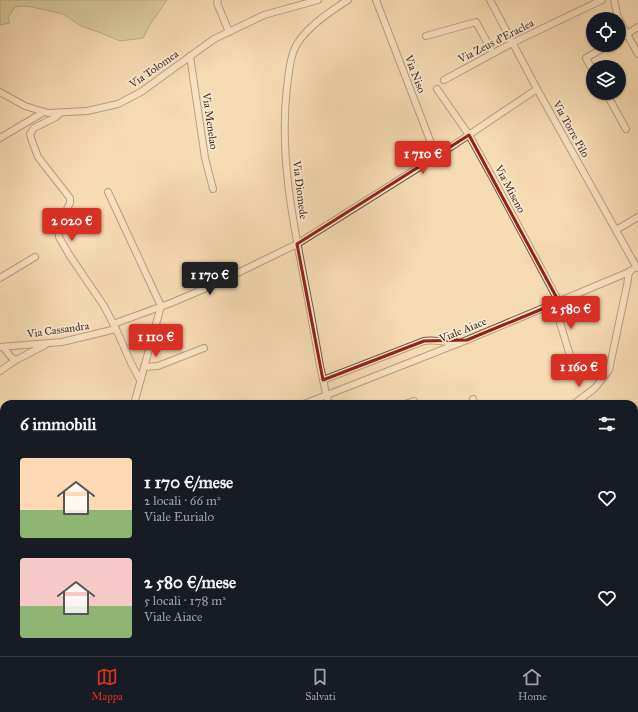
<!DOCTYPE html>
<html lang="it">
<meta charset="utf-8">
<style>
:root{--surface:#171b24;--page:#242831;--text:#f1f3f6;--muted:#9ea1a6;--line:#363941;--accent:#d93025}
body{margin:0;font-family:"IM FELL Great Primer",serif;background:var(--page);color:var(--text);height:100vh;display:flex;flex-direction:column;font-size:15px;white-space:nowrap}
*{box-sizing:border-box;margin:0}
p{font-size:13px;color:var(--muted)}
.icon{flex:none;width:22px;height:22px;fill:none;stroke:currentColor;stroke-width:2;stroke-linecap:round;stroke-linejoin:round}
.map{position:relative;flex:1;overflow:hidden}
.panel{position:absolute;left:0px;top:400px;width:638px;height:256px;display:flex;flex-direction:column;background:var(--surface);border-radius:12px 12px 0 0;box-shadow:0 1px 3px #0004}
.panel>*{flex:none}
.fabs{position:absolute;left:586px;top:12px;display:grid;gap:8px}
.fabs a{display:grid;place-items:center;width:40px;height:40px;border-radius:50%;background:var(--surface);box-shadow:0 1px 3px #0004;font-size:20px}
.price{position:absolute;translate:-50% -34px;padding:0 9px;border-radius:4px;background:var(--accent);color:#fff;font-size:13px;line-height:26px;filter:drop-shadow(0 1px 2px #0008)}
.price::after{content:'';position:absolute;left:50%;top:24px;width:12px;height:9px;margin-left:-6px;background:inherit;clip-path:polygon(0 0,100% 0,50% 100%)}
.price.on{background:#222;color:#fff}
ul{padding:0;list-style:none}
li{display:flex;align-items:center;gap:12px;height:100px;padding:0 20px}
li span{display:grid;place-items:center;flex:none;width:112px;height:80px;border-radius:4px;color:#555}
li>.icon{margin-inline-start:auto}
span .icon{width:48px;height:48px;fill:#fffc;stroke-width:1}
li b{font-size:17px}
h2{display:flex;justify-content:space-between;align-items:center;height:48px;padding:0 20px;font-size:17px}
.tab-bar{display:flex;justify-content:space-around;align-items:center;height:56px;border-top:1px solid var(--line);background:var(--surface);font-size:11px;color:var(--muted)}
.tab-bar a{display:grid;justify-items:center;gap:2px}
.tab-bar .on{color:var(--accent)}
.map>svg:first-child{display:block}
.green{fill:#bcc08e;stroke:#7c7759}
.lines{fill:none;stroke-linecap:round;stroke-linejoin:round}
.minor-casing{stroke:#6c5948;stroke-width:8}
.major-casing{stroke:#3d2e24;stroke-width:8}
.minor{stroke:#fae8ce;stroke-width:6}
.major{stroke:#f7dbb3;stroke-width:7}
.marked{fill:none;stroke:#8f2418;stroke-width:3;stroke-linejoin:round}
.labels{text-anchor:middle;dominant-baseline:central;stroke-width:3.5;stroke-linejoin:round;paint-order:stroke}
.street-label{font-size:11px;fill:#3d2e24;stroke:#fae8ce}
</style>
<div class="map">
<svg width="638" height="656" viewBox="0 0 638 656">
<rect width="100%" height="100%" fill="#f7dbb3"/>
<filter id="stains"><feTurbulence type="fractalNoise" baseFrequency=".005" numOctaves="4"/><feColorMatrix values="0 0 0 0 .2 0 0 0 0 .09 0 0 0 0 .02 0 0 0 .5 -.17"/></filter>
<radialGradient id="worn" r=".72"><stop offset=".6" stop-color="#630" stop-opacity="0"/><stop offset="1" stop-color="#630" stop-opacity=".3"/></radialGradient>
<g class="green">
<path d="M0 0H167L151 23 143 38 120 41 101 33 81 26 63 14 32 7 22 6 15 7 8 18 10 23 0 25Z"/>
<path d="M638 410V464L634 466V414Z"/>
</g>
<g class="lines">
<g class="minor-casing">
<g id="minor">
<path d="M218 0 217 3 229 32"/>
<path d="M376 0 436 156"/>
<path d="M490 0 537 89 637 268"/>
<path d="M614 0 617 14 619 19"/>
<path d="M619 19 638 54"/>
<path d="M426 36 476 22 493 53"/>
<path d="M619 39 638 27"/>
<path d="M190 56 205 158 213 189"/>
<path d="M593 71 586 58 608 45"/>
<path d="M444 80 512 43 602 0"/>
<path d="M437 89 469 135 495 182 559 302"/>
<path d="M0 92 25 106 48 113 87 111 118 104 141 92 214 39 264 15 318 0"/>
<path d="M606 93 626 129"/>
<path d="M60 113 56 117 34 128 30 134 32 141 38 157 70 198V203L63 217 59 228V237L70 256 104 306 116 329 131 363 140 380"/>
<path d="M0 138 44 112"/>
<path d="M108 192 161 306 134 404"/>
<path d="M616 230 638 217"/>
<path d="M0 278 35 257"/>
<path d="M553 304 557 313 572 362"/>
<path d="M113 324 171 303 211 286 297 244 445 151 537 89"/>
<path d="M0 347 62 342 116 329"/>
<path d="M3 347 11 357 16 360"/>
<path d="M144 367 158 366 204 348"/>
<path d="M0 371 16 360 45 345"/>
<path d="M323 380 424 341C435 339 445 343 456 342"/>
<path d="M473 399 475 404"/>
<path d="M304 404 467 340 629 272"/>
<path d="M329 404C325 392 323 378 320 366 317 349 314 332 311 315 297 240 278 163 287 87 289 74 289 60 295 48 303 30 332 10 348 0"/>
<path d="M405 404 414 401 416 404"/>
<path d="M574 404 595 388 609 370 627 285 629 272 632 270"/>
<path d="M0 459 4 464"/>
<path d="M0 494 4 491"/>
<path d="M95 652V656"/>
<path d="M216 652 219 656"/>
<path d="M283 652 285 656"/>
<path d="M328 652 331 656"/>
<path d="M396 652 398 656"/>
<path d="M630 652 633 656"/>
<path d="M341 656 345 652"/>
<path d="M470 656 476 652"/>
</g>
</g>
<g class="major-casing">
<g id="major">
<path d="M634 604 638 601"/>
<path d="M554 656 560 652"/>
</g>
</g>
<use href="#minor" class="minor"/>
<use href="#major" class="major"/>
</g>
<path d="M0 0H638V656H0ZM469 135 559 302 467 340 424 341 323 380 297 244Z" fill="#f7dbb3" fill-opacity=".55" fill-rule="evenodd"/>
<path class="marked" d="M469 135 559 302 467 340 424 341 323 380 297 244Z"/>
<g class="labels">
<g class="street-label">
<text transform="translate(496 41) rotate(-27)">Via Zeus d'Eraclea</text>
<text transform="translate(154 69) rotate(-35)">Via Tolomea</text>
<text transform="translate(415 74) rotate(69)">Via Niso</text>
<text transform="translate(210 121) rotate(82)">Via Menelao</text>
<text transform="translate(571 129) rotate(61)">Via Torre Pilo</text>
<text transform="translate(510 189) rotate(62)">Via Miseno</text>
<text transform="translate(300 190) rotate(83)">Via Diomede</text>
<text transform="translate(58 330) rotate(-8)">Via Cassandra</text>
<text transform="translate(463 330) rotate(-22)">Viale Aiace</text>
</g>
</g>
<rect width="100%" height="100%" filter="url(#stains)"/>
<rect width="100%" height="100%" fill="url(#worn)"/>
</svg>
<div class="fabs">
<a><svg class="icon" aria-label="locate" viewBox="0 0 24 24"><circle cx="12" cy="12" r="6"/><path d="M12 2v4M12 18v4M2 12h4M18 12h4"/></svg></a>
<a><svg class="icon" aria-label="layers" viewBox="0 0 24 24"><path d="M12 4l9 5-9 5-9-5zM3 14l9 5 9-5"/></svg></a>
</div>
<b class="price" style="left:423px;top:175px">1 710 €</b>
<b class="price" style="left:72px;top:242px">2 020 €</b>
<b class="price on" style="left:210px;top:296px">1 170 €</b>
<b class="price" style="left:571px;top:330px">2 580 €</b>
<b class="price" style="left:156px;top:358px">1 110 €</b>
<b class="price" style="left:579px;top:388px">1 160 €</b>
<section class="panel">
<h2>6 immobili<svg class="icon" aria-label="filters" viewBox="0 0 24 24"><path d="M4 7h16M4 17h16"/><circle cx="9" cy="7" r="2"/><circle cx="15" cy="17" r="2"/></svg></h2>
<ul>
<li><span style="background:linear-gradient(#ffd9b3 65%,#8fb573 0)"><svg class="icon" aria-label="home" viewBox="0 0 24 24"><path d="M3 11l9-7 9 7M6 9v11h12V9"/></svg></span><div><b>1 170 €/mese</b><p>2 locali · 66 m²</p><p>Viale Eurialo</p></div><svg class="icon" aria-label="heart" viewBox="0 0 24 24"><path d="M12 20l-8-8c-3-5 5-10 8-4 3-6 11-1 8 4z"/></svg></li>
<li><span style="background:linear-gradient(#f6c9c9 60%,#8fb573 0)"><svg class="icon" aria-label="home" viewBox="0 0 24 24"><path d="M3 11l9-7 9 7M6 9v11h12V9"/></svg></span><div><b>2 580 €/mese</b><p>5 locali · 178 m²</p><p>Viale Aiace</p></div><svg class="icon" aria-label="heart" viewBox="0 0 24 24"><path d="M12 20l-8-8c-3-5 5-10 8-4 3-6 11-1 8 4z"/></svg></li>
</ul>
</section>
</div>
<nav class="tab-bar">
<a class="on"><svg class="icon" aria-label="map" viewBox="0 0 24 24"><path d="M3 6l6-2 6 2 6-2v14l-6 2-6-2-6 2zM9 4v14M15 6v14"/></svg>Mappa</a>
<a><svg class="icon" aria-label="saved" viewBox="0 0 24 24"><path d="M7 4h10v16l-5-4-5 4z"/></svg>Salvati</a>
<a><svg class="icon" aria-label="home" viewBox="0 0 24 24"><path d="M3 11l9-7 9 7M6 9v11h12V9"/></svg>Home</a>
</nav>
